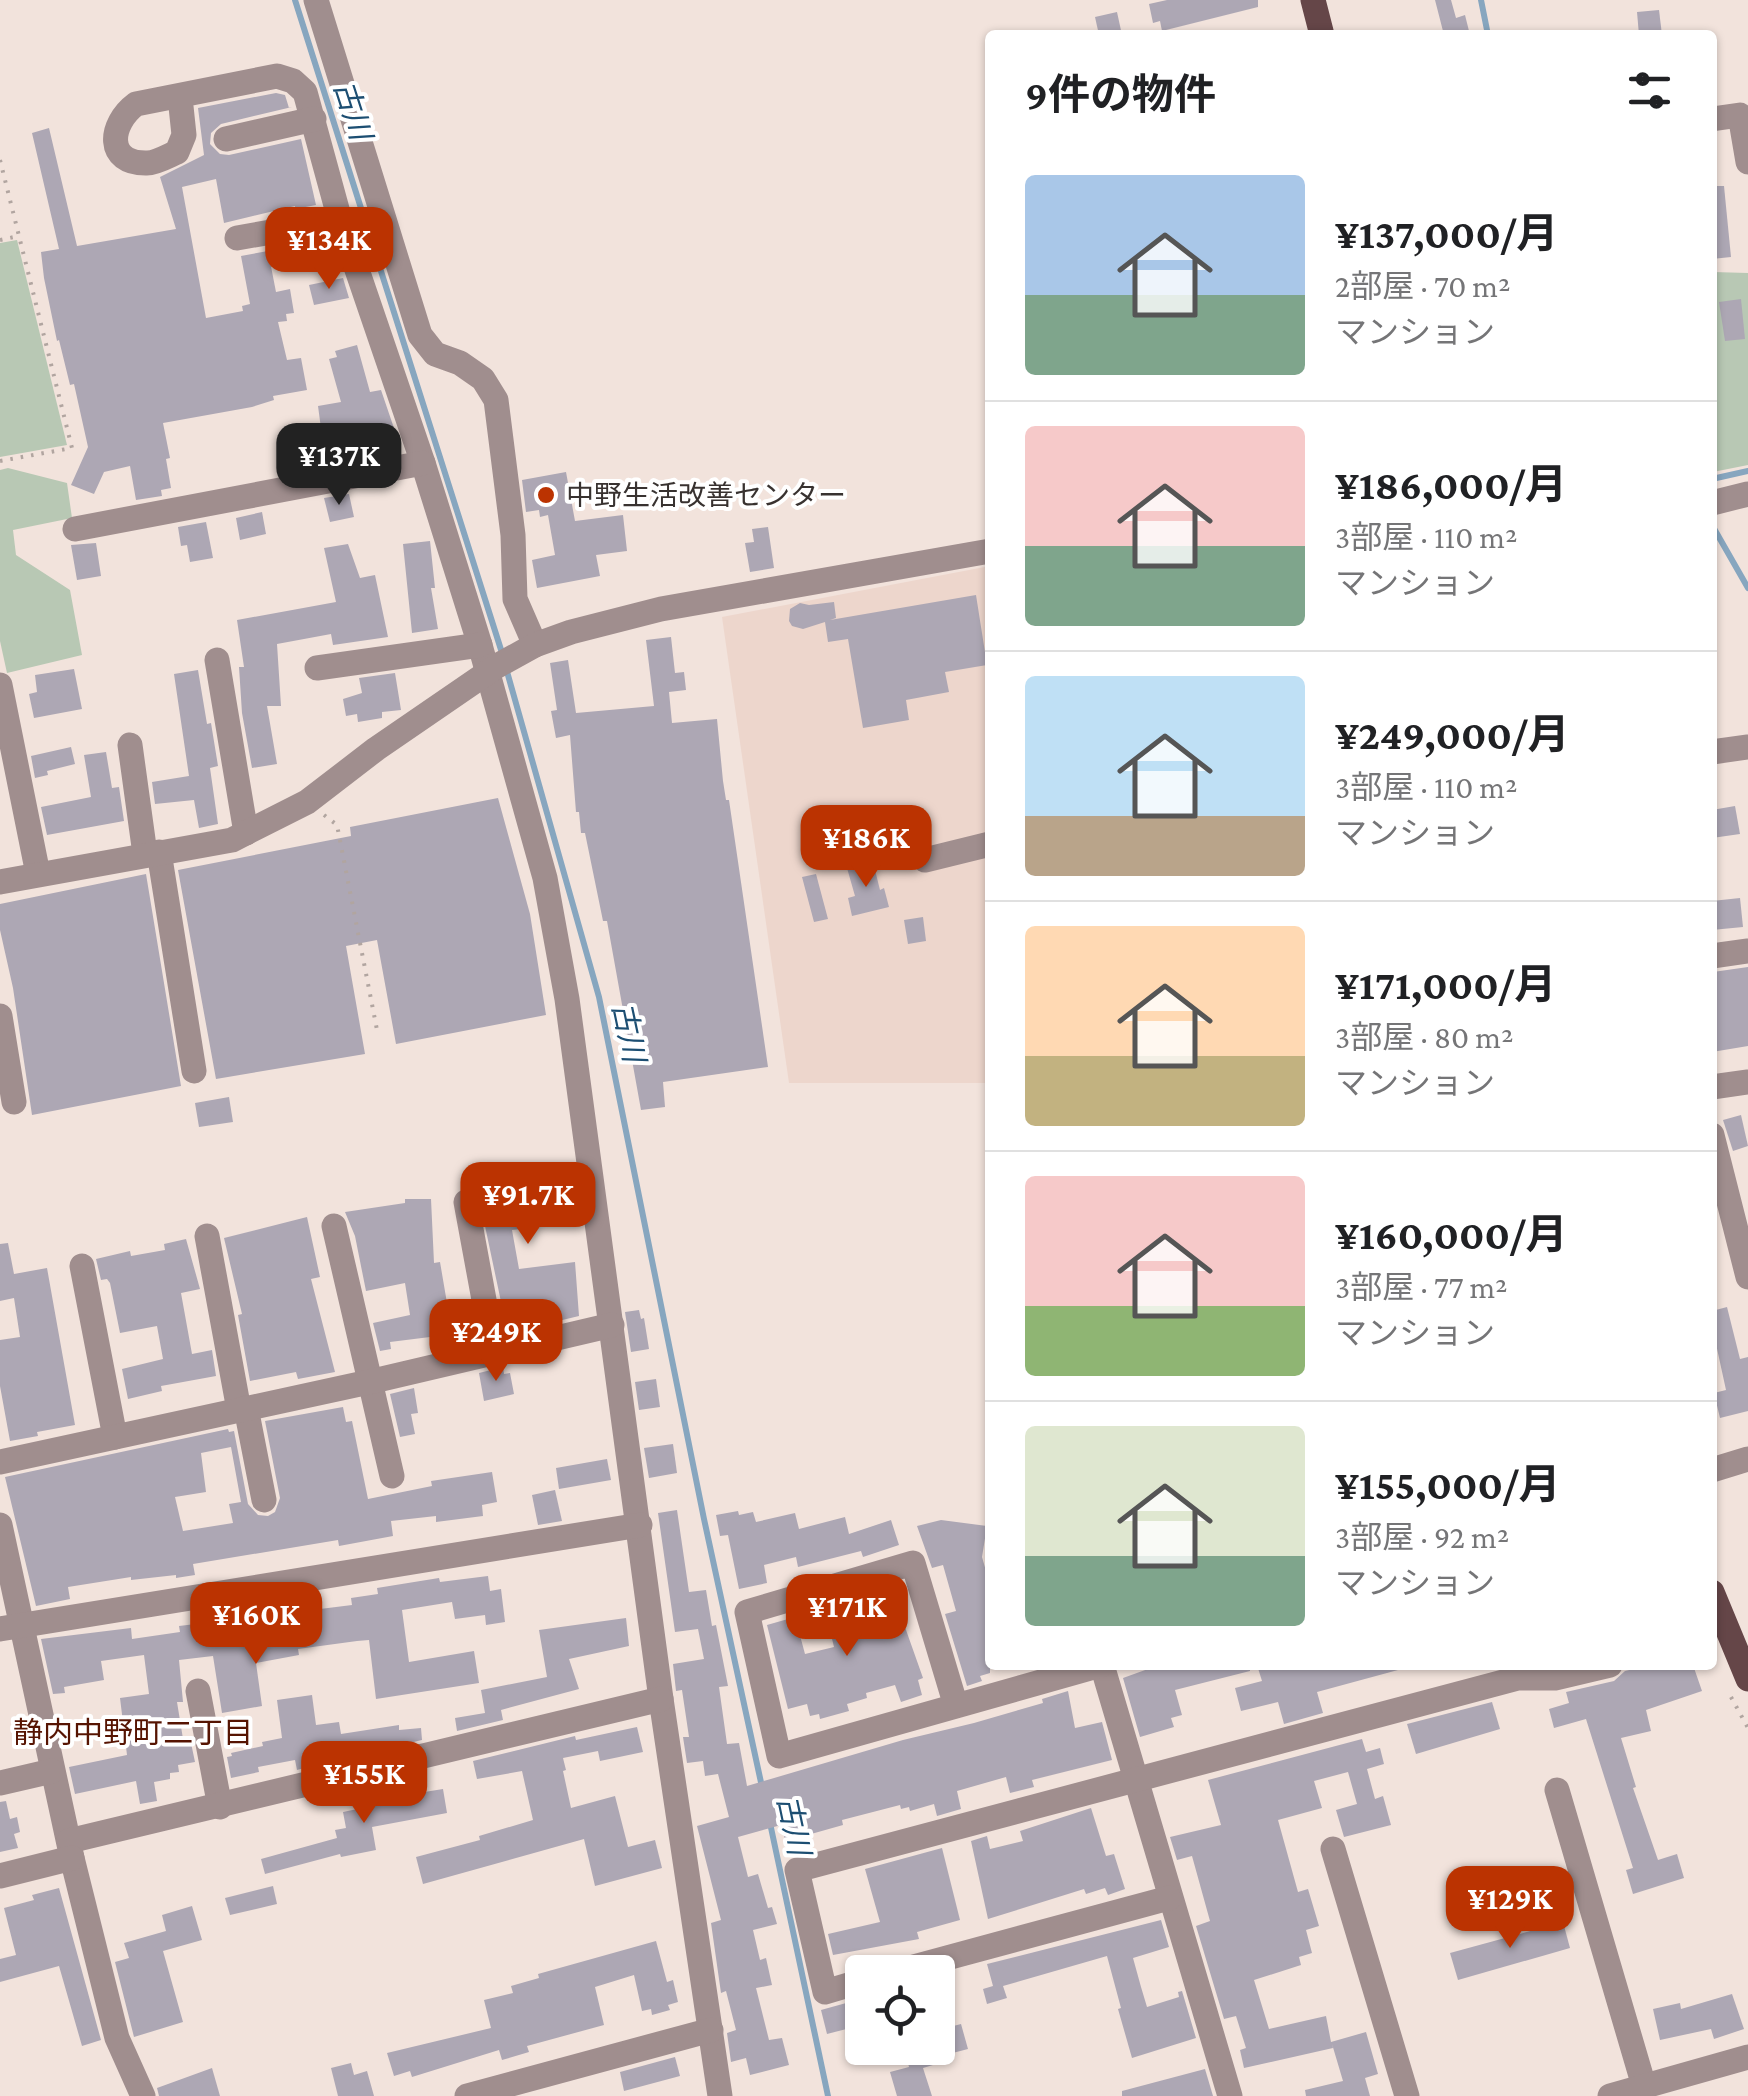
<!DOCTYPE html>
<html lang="ja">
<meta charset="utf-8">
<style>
:root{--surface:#fff;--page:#f2f2f2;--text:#202124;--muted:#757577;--line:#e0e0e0;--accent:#bb3301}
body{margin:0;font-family:"Crimson Pro","Noto Sans JP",serif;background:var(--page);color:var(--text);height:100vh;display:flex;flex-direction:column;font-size:38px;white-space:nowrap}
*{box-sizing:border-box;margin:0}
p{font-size:32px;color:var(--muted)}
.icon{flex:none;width:55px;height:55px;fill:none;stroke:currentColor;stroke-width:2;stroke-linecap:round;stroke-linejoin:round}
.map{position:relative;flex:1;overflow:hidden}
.details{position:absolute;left:985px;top:30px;width:732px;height:1640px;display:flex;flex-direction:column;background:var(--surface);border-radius:10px;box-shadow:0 2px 8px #0004}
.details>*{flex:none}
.tools{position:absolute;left:845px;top:1955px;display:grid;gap:20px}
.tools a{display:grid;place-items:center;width:110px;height:110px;border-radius:10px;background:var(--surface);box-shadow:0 2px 8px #0004;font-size:50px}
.price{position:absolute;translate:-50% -85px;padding:0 22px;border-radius:20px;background:var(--accent);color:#fff;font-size:32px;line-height:65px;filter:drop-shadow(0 2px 5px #0008)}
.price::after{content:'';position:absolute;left:50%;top:60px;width:30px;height:22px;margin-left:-15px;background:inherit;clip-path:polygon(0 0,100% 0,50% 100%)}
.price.current{background:#222;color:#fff}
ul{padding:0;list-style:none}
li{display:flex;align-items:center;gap:30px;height:250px;padding:0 40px}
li+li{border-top:2px solid var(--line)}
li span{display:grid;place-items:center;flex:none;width:280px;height:200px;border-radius:10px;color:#555}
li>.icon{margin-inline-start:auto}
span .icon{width:120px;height:120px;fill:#fffc;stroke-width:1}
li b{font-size:42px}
h2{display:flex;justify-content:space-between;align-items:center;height:120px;padding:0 40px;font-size:42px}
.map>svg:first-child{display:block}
.built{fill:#edd6cc}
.green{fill:#b8c8b4}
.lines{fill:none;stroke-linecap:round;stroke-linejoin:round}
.stream{stroke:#87a6bf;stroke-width:6}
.building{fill:#ada7b4;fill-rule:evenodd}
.path{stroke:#b1a5a0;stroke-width:4;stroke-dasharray:2.5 8;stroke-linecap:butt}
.minor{stroke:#a08e8e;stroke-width:25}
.major{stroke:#654648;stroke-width:25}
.poi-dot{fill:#bb3301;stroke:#fff;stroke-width:4}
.labels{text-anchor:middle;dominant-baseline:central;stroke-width:8;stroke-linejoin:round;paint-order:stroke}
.poi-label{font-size:28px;fill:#383230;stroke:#fff;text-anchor:start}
.water-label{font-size:30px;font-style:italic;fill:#1c4e72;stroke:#fff}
.neighbourhood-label{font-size:30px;fill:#561402;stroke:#fff}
</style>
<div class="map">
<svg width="1748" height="2096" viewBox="0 0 1748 2096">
<rect width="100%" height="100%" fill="#f2e3dc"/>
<path class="built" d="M990 566V1083H789L722 617Z"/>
<g class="green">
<path d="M17 240 67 445 0 457V243Z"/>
<path d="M1713 272 1748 273V465L1713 472Z"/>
<path d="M8 468 67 483 72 518 13 530 16 555 70 590 82 655 7 673 0 641V470Z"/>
</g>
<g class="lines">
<g class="stream">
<path d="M295 0 503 656"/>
<path d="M1481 0 1488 35"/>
<path d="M1712 479 1748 471"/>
<path d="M1712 525 1748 588"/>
<path d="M506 668 599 997 704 1519 762 1787"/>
<path d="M770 1823 828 2096"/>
</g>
</g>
<g class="building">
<path d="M1167 0H1258V7L1162 31 1160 21 1153 23 1149 4Z"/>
<path d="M1435 0H1451L1456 18 1465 15 1470 35H1444Z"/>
<path d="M1659 10 1662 35H1639L1637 12Z"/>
<path d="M1117 12 1122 35H1099L1095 17Z"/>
<path d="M276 93 285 95 289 108 292 107 221 124 211 133 210 144 220 154 229 155 301 139 316 205 295 209V206L224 223 216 179 182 187 206 318 243 311 242 306 250 304 241 256 268 251 276 292 290 289 294 313 286 314 287 321 278 322 287 360 301 358 307 390 273 396 274 400 252 407 163 423 170 458 166 459 171 488 161 490 162 496 136 500 130 466 104 472 94 494 71 485 88 447 74 384 70 385 59 340 57 341 44 278 41 252 59 249 32 133 49 128 77 246 176 229 160 177 204 155 198 108Z"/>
<path d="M1712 186H1724L1731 257 1712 259Z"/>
<path d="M343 278 349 298 314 305 309 285Z"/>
<path d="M1741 299 1745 339 1725 341 1719 302Z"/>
<path d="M357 345 370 392 381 390 397 437 389 438V444L366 447 364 437 336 441 335 434 322 436 318 406 341 402 329 359 337 357 335 351Z"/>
<path d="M566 472 575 521 623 515 627 551 596 555 600 576 537 588 532 560 555 555 548 515 540 517 539 510 526 512 522 480Z"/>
<path d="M349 494 354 517 330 522 324 498Z"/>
<path d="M262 512 266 534 240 540 236 518Z"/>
<path d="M206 522 213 558 190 562 187 545 181 546 178 527Z"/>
<path d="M768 527 774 568 750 572 745 543 754 542 752 529Z"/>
<path d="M430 541 435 588H431L438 629 412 633 403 544Z"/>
<path d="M96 543 101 576 77 580 71 545Z"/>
<path d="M348 544 360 578 375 575 388 637 333 645 331 634 277 644 281 706H267L277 764 252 768 242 713 239 667H244L237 620 336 602 324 548Z"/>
<path d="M976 595 987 665 945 672 949 692 906 700 909 720 863 728 848 639 828 642 825 622 803 629 792 626 789 621 790 609 800 603 809 605 834 602 836 618 830 620Z"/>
<path d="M671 637 675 673 684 672 686 690 669 692 672 723 717 719 723 781 726 800H729L768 1067 663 1082 665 1107 641 1110 607 921H603L585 833H581L579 812H576L570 735 556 738 551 711 557 710 550 663 568 660 576 713 654 706 646 640Z"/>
<path d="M74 669 82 709 34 718 29 694 37 692 35 675Z"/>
<path d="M198 670 207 724 211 723 218 766 210 768 218 824 199 828 194 800 155 804 152 782 189 776 174 674Z"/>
<path d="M395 673 401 710 382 712V718L358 722 357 714 346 716 343 699 362 693 359 678Z"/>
<path d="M71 747 75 764 47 771 48 775 35 778 31 756Z"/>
<path d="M106 752 112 788 119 787 124 821 47 835 41 807 91 797 84 755Z"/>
<path d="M498 798 530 914 546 1015 396 1044 377 940 346 946 365 1054 216 1079 178 870 351 836 350 827Z"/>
<path d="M1735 806 1740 834 1712 838V810Z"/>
<path d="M873 862 880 890 884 888 889 907 852 916 848 898 855 896 847 868Z"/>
<path d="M146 874 181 1086 32 1115 13 988 0 930V904Z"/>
<path d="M816 874 828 919 814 922 802 877Z"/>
<path d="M1740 898 1743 927 1712 930V901Z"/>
<path d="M923 917 926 941 908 944 904 920Z"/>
<path d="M1748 967V1046L1712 1052V991H1716L1713 972Z"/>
<path d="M229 1097 233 1122 199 1127 195 1103Z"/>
<path d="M1741 1115 1748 1146 1733 1151 1723 1120Z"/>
<path d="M559 1176 567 1224 512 1230 519 1269 575 1262 579 1316 554 1322 551 1308 504 1316 477 1188Z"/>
<path d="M405 1199H431L434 1263 440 1262 447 1303 450 1302 458 1339 431 1345 430 1337 390 1342 391 1349 380 1351 373 1323 410 1315 405 1283 366 1291 355 1236 345 1212 405 1203Z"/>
<path d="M307 1217 320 1277 311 1279 335 1372 298 1379 296 1372 250 1381 238 1315 242 1314 224 1238Z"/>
<path d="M186 1239 200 1289 181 1293 192 1354 212 1350 216 1376 161 1386 162 1391 128 1399 122 1369 163 1359 157 1326 120 1333 110 1283 107 1279 101 1280 96 1259 130 1251 131 1256 165 1250 164 1244Z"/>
<path d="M8 1243 14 1274 47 1268 75 1425 37 1432 38 1436 10 1441 0 1386V1340L20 1337 14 1298 0 1301V1244Z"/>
<path d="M1727 1307 1740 1359 1748 1357V1411L1720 1418 1714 1393 1726 1390 1716 1344 1712 1345V1311Z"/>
<path d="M639 1310 641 1319 644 1318 649 1349 631 1352 625 1312Z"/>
<path d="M503 1367 504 1374 510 1373 514 1394 484 1401 479 1373Z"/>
<path d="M656 1379 660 1407 639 1410 635 1382Z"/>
<path d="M414 1388 418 1413 411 1414 415 1434 400 1437 390 1394Z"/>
<path d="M343 1407 346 1422 352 1421 368 1499 432 1486 431 1481 492 1472 497 1502 482 1505 483 1516 436 1522V1516L391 1521 393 1536 339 1546 338 1540 193 1564 195 1575 176 1578V1575L131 1580V1577L68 1587 70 1599 36 1606 5 1477 228 1429 229 1432 234 1431 248 1504 258 1515 268 1516 275 1512 280 1498 265 1421ZM231 1447 241 1502 229 1504 233 1523 183 1531 175 1497 206 1492 201 1453Z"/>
<path d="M673 1444 677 1473 649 1478 644 1448Z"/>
<path d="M607 1459 611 1480 559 1489 556 1468Z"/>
<path d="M555 1490 562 1521 538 1525 532 1495Z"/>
<path d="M677 1510 689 1592 706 1590 712 1626 716 1625 728 1686 719 1687 727 1744 739 1743 747 1786 903 1740 974 1723 1043 1703 1042 1699 1068 1691 1075 1728 1102 1722 1112 1760 1032 1780 1034 1787 1010 1793 1006 1777 957 1791 961 1809 937 1816 934 1804 910 1811 909 1807 901 1809 900 1805 842 1820 843 1825 804 1836 808 1850 789 1855 781 1825 738 1837 748 1877 758 1874 768 1908 772 1907 777 1924 753 1930 760 1960 766 1958 772 1985 756 1988 769 2040 782 2038 789 2065 750 2075 746 2058 731 2062 727 2033 736 2030 726 1991 721 1993 711 1923 721 1920 697 1826 729 1817 718 1774 705 1776 703 1761 687 1763 683 1737H689L682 1690 676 1691 673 1664 704 1659 698 1629 675 1632 658 1513Z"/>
<path d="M738 1511 739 1515 753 1512 756 1522 795 1513 799 1529 845 1517 849 1534 891 1520 899 1545 863 1557 861 1551 798 1567 796 1557 764 1565 767 1583 739 1589 728 1535 720 1536 716 1515Z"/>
<path d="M941 1520 987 1526 982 1557 990 1585V1673L980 1676 982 1681 967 1686 945 1614 956 1611 943 1565 932 1568 917 1526Z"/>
<path d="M488 1576 490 1591 501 1589 505 1622 486 1625 485 1615 455 1619 452 1602 402 1610 409 1662 474 1651 479 1683 376 1699 369 1640 357 1641 298 1649 299 1655 256 1663 262 1706 222 1713 213 1656 179 1660 183 1702H177L184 1745 191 1743 195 1762 178 1765 179 1772 170 1773V1779L154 1782 157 1801 140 1804 136 1781 75 1794 69 1767 127 1755 120 1698 149 1694 144 1655 101 1661 104 1680 64 1687 65 1693 53 1694 41 1639 131 1628 132 1639 180 1632 179 1626 212 1622 211 1617 241 1614 240 1610 263 1607 266 1629 305 1622 304 1611 352 1605 351 1598 378 1594 377 1588 439 1578 440 1582Z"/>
<path d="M894 1596 923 1678 918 1680 922 1695 901 1702 895 1685 866 1693 867 1698 847 1704 849 1711 820 1719 819 1714 810 1716 807 1704 788 1709 767 1625 795 1617 805 1654 834 1647 824 1606 850 1599 852 1609Z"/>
<path d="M626 1618 629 1646 569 1659 579 1689 501 1710 503 1720 457 1731 455 1718 485 1713 481 1690 547 1677 539 1630Z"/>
<path d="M1159 1665H1250V1671L1175 1690 1182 1715 1171 1718 1174 1727 1140 1737 1123 1678Z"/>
<path d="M1257 1665H1397L1398 1670 1317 1692 1323 1713 1284 1724 1278 1702 1241 1711 1235 1688 1262 1681Z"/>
<path d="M1650 1665H1693L1702 1691 1646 1710 1651 1731 1621 1738 1636 1787 1633 1788 1658 1860 1677 1854 1684 1878 1633 1894 1626 1870 1633 1868 1586 1719 1554 1728 1549 1709 1569 1703 1566 1692 1614 1681 1625 1671Z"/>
<path d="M312 1695 316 1725 339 1722 341 1734 399 1725V1730L421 1728 422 1740 367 1753 326 1758 327 1762 297 1770 295 1760 258 1767 259 1772 231 1778 227 1757 232 1756 231 1753 263 1746 262 1742 282 1738 277 1700Z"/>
<path d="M1492 1702 1500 1729 1416 1754 1407 1724Z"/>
<path d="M637 1727 643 1752 600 1761 598 1751 563 1758 566 1770 563 1771 571 1808 615 1796 628 1847 655 1840 662 1868 595 1886 584 1839 423 1884 416 1857 480 1840 479 1836 533 1820 522 1771 477 1779 473 1761 575 1736 576 1740Z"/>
<path d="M1362 1739 1366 1752 1380 1748 1384 1764 1367 1769 1375 1799 1383 1796 1391 1825 1344 1837 1336 1810 1357 1804 1348 1772 1314 1781 1322 1808 1278 1820 1298 1892 1308 1889 1319 1926 1306 1930 1312 1953 1299 1957 1301 1965 1254 1980 1269 2029 1326 2016 1331 2042 1366 2032 1378 2074 1365 2078 1370 2096H1306L1305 2090 1343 2081 1332 2044 1333 2048 1244 2068 1240 2050 1246 2048 1236 2016 1224 2019 1196 1926 1210 1921 1192 1856 1177 1860 1170 1837 1221 1825 1208 1780Z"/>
<path d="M390 1781 392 1791 405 1789 406 1795 443 1789 447 1813 372 1827 376 1850 341 1857 340 1854 265 1874 261 1859 337 1838 335 1830 346 1828 343 1812 377 1805 373 1785Z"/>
<path d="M6 1801 10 1819 17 1817 20 1832 14 1834 18 1848 0 1852V1802Z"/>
<path d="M1091 1808 1106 1856 1114 1854 1125 1889 1108 1895 1105 1888 1086 1894 1084 1889 988 1919 971 1841 987 1836 990 1849 1023 1841 1020 1831Z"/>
<path d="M942 1848 960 1920 917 1932 919 1939 833 1955 828 1934 880 1922 865 1869Z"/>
<path d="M273 1886 277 1904 230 1915 225 1898Z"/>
<path d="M59 1888 101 2040 82 2046 59 1966 0 1982V1959L16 1955 4 1908 34 1900 32 1895Z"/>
<path d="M192 1906 202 1940 163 1951 183 2022 134 2037 115 1962 129 1958 124 1943 166 1931 162 1915Z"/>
<path d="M1161 1920 1169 1947 1133 1958 1141 1987 1147 2007 1179 1997 1178 1992 1182 1991 1196 2038 1132 2058 1118 2009 1121 2008 1107 1956 1003 1986 1007 1998 987 2004 983 1989 993 1986 987 1964Z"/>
<path d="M1563 1922 1570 1948 1458 1980 1450 1953Z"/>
<path d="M656 1941 667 1982 673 1980 678 2002 668 2005 670 2010 652 2015 651 2009 642 2011 634 1975 595 1987 604 2025 527 2046 529 2052 502 2060 499 2050 412 2077 410 2071 394 2076 387 2053 491 2028 484 2000 513 1993 511 1986 539 1978 538 1974Z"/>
<path d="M1732 1994 1744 2029 1714 2039 1711 2029 1660 2040 1653 2009 1680 2003 1681 2009Z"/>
<path d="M857 2000 862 2025 827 2034 821 2010Z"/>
<path d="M961 2024 968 2049 941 2056 943 2062 923 2068 932 2096H897L890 2072 909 2067 904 2048H938V2030Z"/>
<path d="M675 2057 680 2076 624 2091 620 2072Z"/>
<path d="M351 2063 354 2075 367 2071 374 2096H338L331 2068Z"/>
<path d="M212 2068 220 2096H159L157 2088Z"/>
<path d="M1205 2069 1213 2096H1122V2091Z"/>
</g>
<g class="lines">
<g class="path">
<path d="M0 160 72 448 0 461"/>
<path d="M0 240 19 236"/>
<path d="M324 815 337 825 378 1035"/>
<path d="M1731 1697 1748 1728"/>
</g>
<g class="minor">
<path d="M316 0 420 335 435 354 460 363 483 379 496 400 513 535 515 599 535 645"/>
<path d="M180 97 184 135 177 152C168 156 156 163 147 163 105 164 109 124 136 104L277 76 293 81 305 92 340 220 423 463 480 645 545 878 567 999 661 1699 720 2096"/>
<path d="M1712 119 1740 115 1748 162"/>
<path d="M226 139 314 119"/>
<path d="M237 238 340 220"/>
<path d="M1712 503 1748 494"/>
<path d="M75 529 423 463"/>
<path d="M217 660 246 833"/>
<path d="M317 668 480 645"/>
<path d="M0 685 38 874"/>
<path d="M130 745 145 854"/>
<path d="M1712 752 1748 747"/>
<path d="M159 852 194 1071"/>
<path d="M925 860 990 844"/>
<path d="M0 882 232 840 307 802 376 749 497 666 535 645 571 632 661 609 990 551"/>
<path d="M1712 956 1748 951"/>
<path d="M0 1016 14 1102"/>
<path d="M1712 1087 1748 1082"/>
<path d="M1712 1135 1748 1277"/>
<path d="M466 1202 494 1354"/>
<path d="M334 1226 392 1476"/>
<path d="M207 1236 239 1410"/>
<path d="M82 1266 115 1437"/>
<path d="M246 1408 264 1500"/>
<path d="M0 1462 369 1382 612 1325"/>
<path d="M1712 1470 1748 1459"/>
<path d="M0 1525 72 1858 117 2038 143 2096"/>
<path d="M0 1629 640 1525"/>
<path d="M1102 1665 1230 2096"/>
<path d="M198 1691 220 1807"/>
<path d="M956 1706 913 1563 747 1612 779 1756 1101 1665"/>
<path d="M0 1783 52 1771"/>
<path d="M1557 1790 1644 2086"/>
<path d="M69 1841 661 1699"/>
<path d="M1333 1849 1407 2096"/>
<path d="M0 1876 72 1858"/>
<path d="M895 1972 1169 1898"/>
<path d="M862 1981 825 1992 797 1870 1518 1678H1555L1610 1665"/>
<path d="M467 2096 711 2030"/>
<path d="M1610 2096 1748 2057"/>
</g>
<g class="major">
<path d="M1313 0 1322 35"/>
<path d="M1712 1592 1748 1679"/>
</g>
</g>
<circle class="poi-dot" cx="546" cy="495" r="10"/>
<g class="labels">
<g class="poi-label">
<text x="566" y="495">中野生活改善センター</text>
</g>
<g class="water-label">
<text transform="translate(353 110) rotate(72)">古川</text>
<text transform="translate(629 1032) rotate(78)">古川</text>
<text transform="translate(794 1825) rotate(78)">古川</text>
</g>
<g class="neighbourhood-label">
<text x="133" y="1732">静内中野町二丁目</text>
</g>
</g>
</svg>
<div class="tools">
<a><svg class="icon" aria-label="locate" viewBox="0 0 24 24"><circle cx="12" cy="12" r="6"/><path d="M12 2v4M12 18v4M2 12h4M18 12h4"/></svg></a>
</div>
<b class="price" style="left:329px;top:292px">¥134K</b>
<b class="price current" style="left:339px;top:508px">¥137K</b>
<b class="price" style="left:866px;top:890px">¥186K</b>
<b class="price" style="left:528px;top:1247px">¥91.7K</b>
<b class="price" style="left:496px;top:1384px">¥249K</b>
<b class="price" style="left:847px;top:1659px">¥171K</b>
<b class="price" style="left:256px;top:1667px">¥160K</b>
<b class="price" style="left:364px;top:1826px">¥155K</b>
<b class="price" style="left:1510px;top:1951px">¥129K</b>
<section class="details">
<h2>9件の物件<svg class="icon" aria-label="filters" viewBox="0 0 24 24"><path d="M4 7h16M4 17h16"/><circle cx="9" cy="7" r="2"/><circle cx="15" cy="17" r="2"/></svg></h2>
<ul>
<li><span style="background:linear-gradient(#a9c7e8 60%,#7fa58c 0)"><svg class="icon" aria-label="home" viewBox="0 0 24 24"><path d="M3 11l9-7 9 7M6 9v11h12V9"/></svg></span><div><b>¥137,000/月</b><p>2部屋 · 70 m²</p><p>マンション</p></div></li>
<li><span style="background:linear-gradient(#f6c9c9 60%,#7fa58c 0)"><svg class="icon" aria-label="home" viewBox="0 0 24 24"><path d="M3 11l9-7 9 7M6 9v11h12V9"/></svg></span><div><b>¥186,000/月</b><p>3部屋 · 110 m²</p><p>マンション</p></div></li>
<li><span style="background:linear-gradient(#bfe0f5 70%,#b9a48a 0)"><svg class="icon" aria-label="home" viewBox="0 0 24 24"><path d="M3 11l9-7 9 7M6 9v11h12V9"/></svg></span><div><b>¥249,000/月</b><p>3部屋 · 110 m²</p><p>マンション</p></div></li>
<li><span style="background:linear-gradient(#ffd9b3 65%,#c2b280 0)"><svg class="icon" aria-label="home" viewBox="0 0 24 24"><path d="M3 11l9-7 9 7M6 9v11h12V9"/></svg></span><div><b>¥171,000/月</b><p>3部屋 · 80 m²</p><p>マンション</p></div></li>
<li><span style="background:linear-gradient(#f6c9c9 65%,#8fb573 0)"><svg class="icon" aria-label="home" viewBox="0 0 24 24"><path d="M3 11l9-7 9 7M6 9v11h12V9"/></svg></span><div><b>¥160,000/月</b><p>3部屋 · 77 m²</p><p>マンション</p></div></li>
<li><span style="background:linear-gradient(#dfe7d0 65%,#7fa58c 0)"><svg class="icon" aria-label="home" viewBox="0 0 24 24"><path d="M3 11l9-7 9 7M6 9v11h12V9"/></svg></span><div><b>¥155,000/月</b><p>3部屋 · 92 m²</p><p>マンション</p></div></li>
</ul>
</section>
</div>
